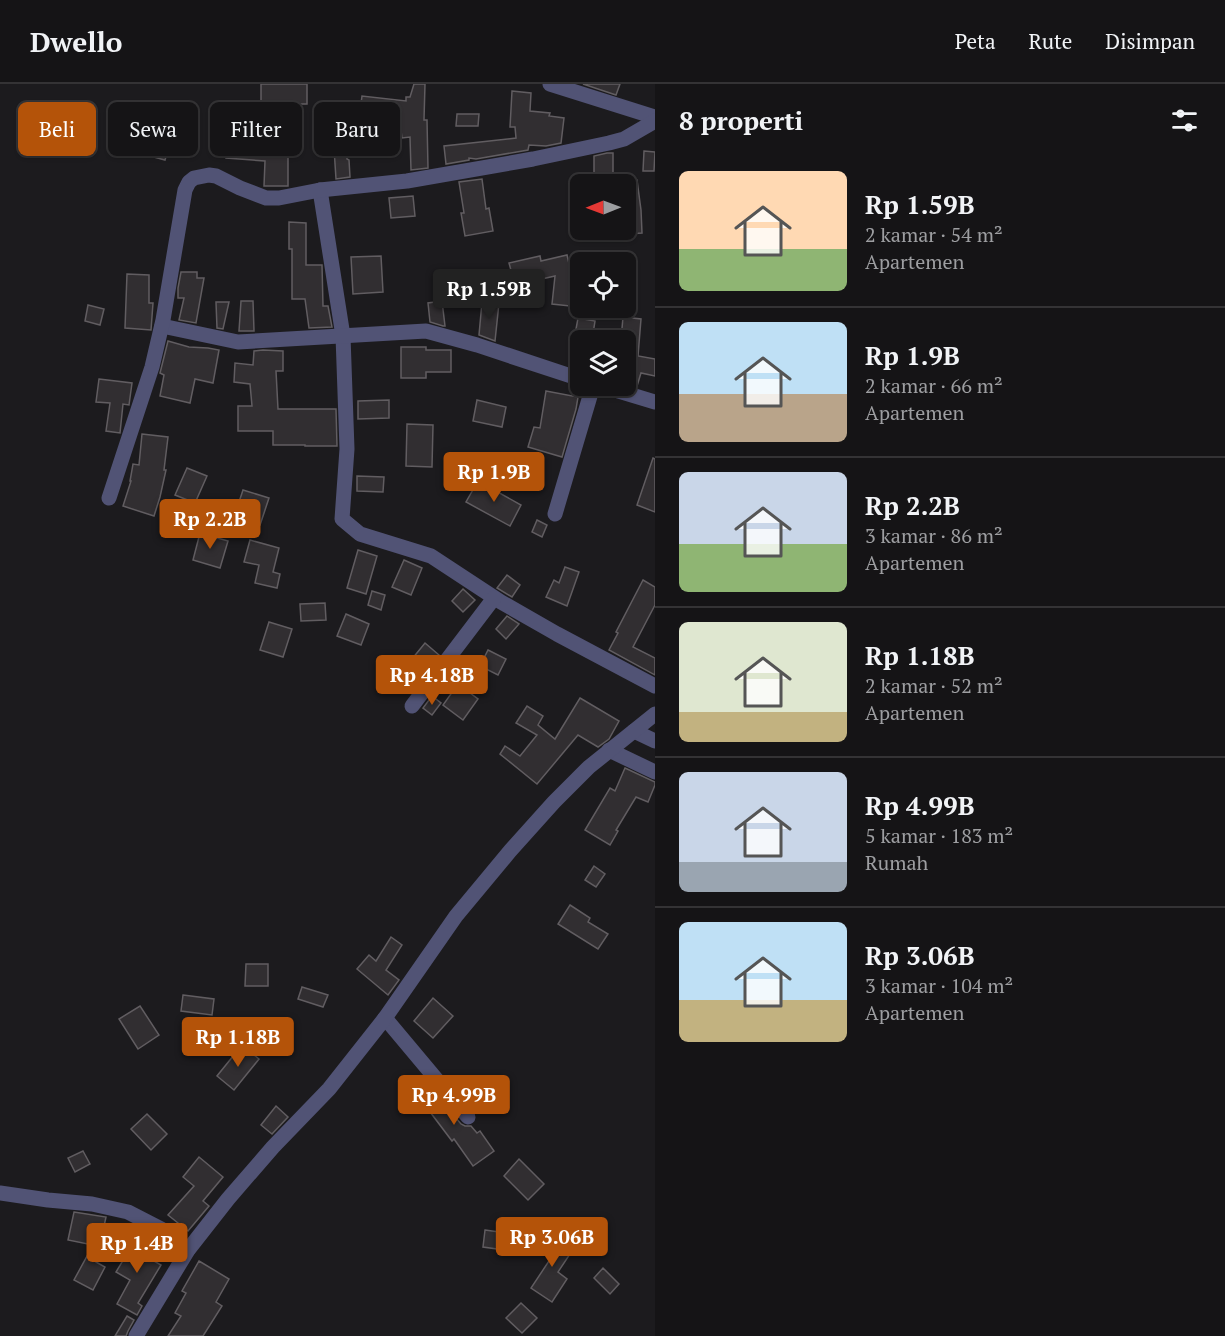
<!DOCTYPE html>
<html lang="id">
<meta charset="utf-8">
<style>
:root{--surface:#151416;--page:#1e1d1f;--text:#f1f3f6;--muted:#9d9ea1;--line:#343335;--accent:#b45309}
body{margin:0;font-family:"PT Serif",serif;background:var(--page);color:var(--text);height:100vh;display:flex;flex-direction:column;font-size:22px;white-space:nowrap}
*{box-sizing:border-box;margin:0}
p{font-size:20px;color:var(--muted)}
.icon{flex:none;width:33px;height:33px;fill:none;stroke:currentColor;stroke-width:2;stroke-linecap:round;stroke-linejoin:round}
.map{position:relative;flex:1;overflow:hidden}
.details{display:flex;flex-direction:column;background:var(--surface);width:570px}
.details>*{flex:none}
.guide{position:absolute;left:18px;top:18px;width:546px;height:54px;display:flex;gap:12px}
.needle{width:39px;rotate:269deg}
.controls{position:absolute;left:570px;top:90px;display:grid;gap:12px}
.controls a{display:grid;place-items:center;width:66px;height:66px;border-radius:9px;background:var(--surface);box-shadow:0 2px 4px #0004,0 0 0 2px var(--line);font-size:30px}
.price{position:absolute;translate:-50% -51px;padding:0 14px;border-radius:6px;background:var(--accent);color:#fff;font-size:20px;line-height:39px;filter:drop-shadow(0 2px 3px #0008)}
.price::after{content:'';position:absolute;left:50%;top:36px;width:18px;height:14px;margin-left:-9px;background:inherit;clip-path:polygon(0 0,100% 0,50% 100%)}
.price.current{background:#222;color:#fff}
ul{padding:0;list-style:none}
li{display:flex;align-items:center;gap:18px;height:150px;padding:0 24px}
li+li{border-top:2px solid var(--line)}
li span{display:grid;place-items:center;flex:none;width:168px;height:120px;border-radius:9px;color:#555}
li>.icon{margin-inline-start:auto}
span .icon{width:72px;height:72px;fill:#fffc;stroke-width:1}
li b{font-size:26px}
h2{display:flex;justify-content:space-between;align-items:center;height:72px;padding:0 24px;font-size:26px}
.chip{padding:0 21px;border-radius:9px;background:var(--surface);box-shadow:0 2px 4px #0004,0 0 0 2px var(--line);font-size:21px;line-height:54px}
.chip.current{background:var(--accent);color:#fff}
header{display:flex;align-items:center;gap:36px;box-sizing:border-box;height:84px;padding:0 30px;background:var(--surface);border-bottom:2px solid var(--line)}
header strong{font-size:28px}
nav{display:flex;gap:33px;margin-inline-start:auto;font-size:21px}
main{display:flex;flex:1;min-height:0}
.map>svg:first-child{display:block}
.building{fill:#312e31;stroke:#615d61;stroke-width:1.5}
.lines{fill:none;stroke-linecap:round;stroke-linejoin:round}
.minor{stroke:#515375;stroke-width:15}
</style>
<header>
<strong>Dwello</strong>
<nav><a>Peta</a><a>Rute</a><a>Disimpan</a></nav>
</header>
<main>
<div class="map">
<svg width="655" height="1252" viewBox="0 0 655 1252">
<rect width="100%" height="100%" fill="#1c1b1e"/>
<g class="building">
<path d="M261 0H307V20H280L281 67H288V102H264L265 77 226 74 227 44 261 46Z"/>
<path d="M414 0H425L424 36H427L428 84 411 86 410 53 402 54 399 32 360 27 362 12 406 17V13H410Z"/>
<path d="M583 0H620L616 11Z"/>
<path d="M512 7 531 9 530 27 550 29 549 32 564 34 561 59 546 62 529 61 528 66 476 75 469 74V76L446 80 444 62 516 54 515 43H510Z"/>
<path d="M457 30H479L478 42H456Z"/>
<path d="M344 43 347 75 349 76 350 93 336 95 334 64 324 65 321 46Z"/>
<path d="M154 58 169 62 165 76 150 72Z"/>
<path d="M644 67 655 68 654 87H643Z"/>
<path d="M607 69H613V96L594 95V72Z"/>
<path d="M482 95 486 125 489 124 493 147 465 152 461 129H464L459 98Z"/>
<path d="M637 96 641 126 642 149 626 150V97Z"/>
<path d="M413 112 415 132 391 134 389 114Z"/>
<path d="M289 138 306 139V181H322L323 222H328L332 243 309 244 305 215H292V165H289Z"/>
<path d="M567 171 573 197 570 222 552 220 555 192 515 201 509 179 540 172 541 177Z"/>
<path d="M381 172 383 208 353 210 351 173Z"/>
<path d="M181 188H197V194H204L196 239 179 236 184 214H178V204Z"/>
<path d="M127 190 149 191V219H153L151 246 125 244Z"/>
<path d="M241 217H253L254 247H239Z"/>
<path d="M442 217 445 242H443L430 238 428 219Z"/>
<path d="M216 218H229L223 245 217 244Z"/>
<path d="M482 218 499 219 495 257 479 251Z"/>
<path d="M88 221 104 225 100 241 85 237Z"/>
<path d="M623 233 641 235 638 272 655 275V292L641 289 637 302 626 299V256H621Z"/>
<path d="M578 234 595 237 592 256H574Z"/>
<path d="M168 257 189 263 208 264 219 266 213 299 195 295 190 319 160 312 164 291 160 289Z"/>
<path d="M401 263H426V266H451V288H426V294H401Z"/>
<path d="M263 266 283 267V287H276L278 325H336L337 362H305V361H273V347H238V322H252L250 300 234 298 235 279 253 281 254 267Z"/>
<path d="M99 295 132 299 129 321 123 320 120 349 106 347 110 319 96 318Z"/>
<path d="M546 307 578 313 576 325 562 373 528 363 534 343 540 344Z"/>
<path d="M389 316V334L358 335V317Z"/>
<path d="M477 316 506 323 502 343 473 337Z"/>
<path d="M407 340 433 341 432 383 406 382Z"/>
<path d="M142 350 168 353 164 386H166L160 413 154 432 123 422 131 397H130L133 380 139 381Z"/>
<path d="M653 374 655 375V428L637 421Z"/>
<path d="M187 384 207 392 195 419 175 411Z"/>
<path d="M357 392 384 393 383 408 357 407Z"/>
<path d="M478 397 521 421 510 442 466 418Z"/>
<path d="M243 406 269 414 260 441 234 433Z"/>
<path d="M537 436 547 441 542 453 532 448Z"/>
<path d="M200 449 228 457 220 484 193 476Z"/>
<path d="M250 456 279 464 273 488 280 490 277 504 255 499 259 481 244 478Z"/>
<path d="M358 466 377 472 366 510 347 504Z"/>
<path d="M404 476 422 484 411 511 392 503Z"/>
<path d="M565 483 579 488 567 522 546 513 554 496 559 499Z"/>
<path d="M507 491 520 501 512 513 497 504Z"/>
<path d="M643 496 655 503V521L633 563 655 574V591L609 566 618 549 616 548Z"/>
<path d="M463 505 475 516 463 528 452 517Z"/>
<path d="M372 507 385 511 381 526 368 521Z"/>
<path d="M325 519 326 536 301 537 300 520Z"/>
<path d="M346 530 369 540 361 561 337 552Z"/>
<path d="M507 532 519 540 506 555 496 545Z"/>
<path d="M269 538 292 545 283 573 260 566Z"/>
<path d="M425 559 439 571 423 592 408 580Z"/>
<path d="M488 566 506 575 498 591 480 582Z"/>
<path d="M458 600 478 615 463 636 443 621Z"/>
<path d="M432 612 441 619 432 631 423 624Z"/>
<path d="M580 614 619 637 609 655 598 663 578 651 537 700 500 670 505 662 520 672 537 651 516 639 527 622 543 632 538 641 555 655Z"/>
<path d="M625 684 655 698V701L648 718 636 713 616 746 618 747 610 761 585 746 610 704 615 707Z"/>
<path d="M594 782 605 790 596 803 585 796Z"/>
<path d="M570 821 590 834 588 838 608 850 598 865 558 840Z"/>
<path d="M391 853 402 861 386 886 399 896 388 911 357 885 369 871 376 877Z"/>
<path d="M246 880H268V902H245Z"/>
<path d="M302 903 328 911 323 923 298 915Z"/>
<path d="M183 911 214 915 212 931 181 927Z"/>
<path d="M433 914 453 932 433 954 414 937Z"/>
<path d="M140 922 159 951 138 965 119 935Z"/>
<path d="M242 961 259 975 234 1006 217 992Z"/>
<path d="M423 995 461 1040 465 1042H471L477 1049 480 1047 494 1067 473 1082 454 1055 452 1057 412 1004Z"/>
<path d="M276 1022 288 1033 272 1050 261 1041Z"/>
<path d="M147 1030 167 1050 151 1066 131 1045Z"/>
<path d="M83 1067 90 1080 75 1088 68 1074Z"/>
<path d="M199 1073 223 1093 203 1117 209 1122 188 1147 168 1131 194 1102 183 1093Z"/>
<path d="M519 1075 544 1100 528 1116 504 1092Z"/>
<path d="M74 1128 106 1133 96 1178 105 1183 93 1206 74 1196 93 1161 68 1156Z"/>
<path d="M140 1145 151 1151 140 1169 161 1181 138 1219 142 1222 137 1231 117 1220 130 1196 116 1188 136 1155 134 1154Z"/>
<path d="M485 1146 520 1151 518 1168 483 1163Z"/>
<path d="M546 1150 572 1167 558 1188 567 1195 552 1218 531 1204 551 1174 536 1165Z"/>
<path d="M199 1177 229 1195 216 1218 222 1222 203 1252H168L181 1232 175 1229 186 1209 182 1207Z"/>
<path d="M603 1184 619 1200 610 1210 594 1194Z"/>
<path d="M521 1219 537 1234 522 1249 506 1234Z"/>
<path d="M127 1232 134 1236 128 1247 126 1252H115Z"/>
</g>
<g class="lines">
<g class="minor">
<path d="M550 0 655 33"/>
<path d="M320 106 343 252 347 365 342 435 360 450 431 472 501 518 557 550 655 602"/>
<path d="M162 242 238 258 426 247 477 261 580 295"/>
<path d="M602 302 655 318"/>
<path d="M109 414 152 283 163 236 185 106 189 98 194 94 209 91 216 92 240 104 266 114H279L320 106 407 97 533 75 609 59 624 55 655 37"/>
<path d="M555 430 593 302"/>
<path d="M412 622 494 514"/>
<path d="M634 647 655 657"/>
<path d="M609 666 655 688"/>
<path d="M385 934 468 1033"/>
<path d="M0 1109 48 1116 92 1120 128 1128 161 1145 188 1166"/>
<path d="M136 1252 188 1166 228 1115 273 1063 329 1005 385 934 456 832 510 767 554 718 589 683 655 630"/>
</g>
</g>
</svg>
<div class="controls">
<a><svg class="needle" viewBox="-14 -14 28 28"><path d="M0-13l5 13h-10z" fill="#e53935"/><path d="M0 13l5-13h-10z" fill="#9d9ea1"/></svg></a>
<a><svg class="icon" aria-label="locate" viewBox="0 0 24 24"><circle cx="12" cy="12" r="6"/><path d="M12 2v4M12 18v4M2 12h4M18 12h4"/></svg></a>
<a><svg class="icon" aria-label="layers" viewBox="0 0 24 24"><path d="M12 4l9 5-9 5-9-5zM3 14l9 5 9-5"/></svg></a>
</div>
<b class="price current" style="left:489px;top:236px">Rp 1.59B</b>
<b class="price" style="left:494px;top:419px">Rp 1.9B</b>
<b class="price" style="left:210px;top:466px">Rp 2.2B</b>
<b class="price" style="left:432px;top:622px">Rp 4.18B</b>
<b class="price" style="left:238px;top:984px">Rp 1.18B</b>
<b class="price" style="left:454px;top:1042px">Rp 4.99B</b>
<b class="price" style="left:552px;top:1184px">Rp 3.06B</b>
<b class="price" style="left:137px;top:1190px">Rp 1.4B</b>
<div class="guide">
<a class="chip current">Beli</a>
<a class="chip">Sewa</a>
<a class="chip">Filter</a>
<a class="chip">Baru</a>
</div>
</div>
<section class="details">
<h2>8 properti<svg class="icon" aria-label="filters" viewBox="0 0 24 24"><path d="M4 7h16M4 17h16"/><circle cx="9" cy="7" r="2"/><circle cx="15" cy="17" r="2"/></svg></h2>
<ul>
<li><span style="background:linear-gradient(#ffd9b3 65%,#8fb573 0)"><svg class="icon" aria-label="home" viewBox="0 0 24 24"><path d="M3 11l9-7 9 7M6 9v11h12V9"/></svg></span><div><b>Rp 1.59B</b><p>2 kamar · 54 m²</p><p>Apartemen</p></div></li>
<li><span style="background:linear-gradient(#bfe0f5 60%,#b9a48a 0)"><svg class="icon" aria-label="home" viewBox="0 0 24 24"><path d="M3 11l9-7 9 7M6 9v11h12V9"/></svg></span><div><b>Rp 1.9B</b><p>2 kamar · 66 m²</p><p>Apartemen</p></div></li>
<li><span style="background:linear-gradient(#c9d6e8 60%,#8fb573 0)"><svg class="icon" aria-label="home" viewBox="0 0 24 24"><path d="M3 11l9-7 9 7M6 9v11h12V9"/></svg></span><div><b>Rp 2.2B</b><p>3 kamar · 86 m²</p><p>Apartemen</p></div></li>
<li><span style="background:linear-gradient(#dfe7d0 75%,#c2b280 0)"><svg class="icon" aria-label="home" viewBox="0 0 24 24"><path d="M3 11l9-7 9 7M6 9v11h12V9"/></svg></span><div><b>Rp 1.18B</b><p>2 kamar · 52 m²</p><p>Apartemen</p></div></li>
<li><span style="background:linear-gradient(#c9d6e8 75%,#9aa5b1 0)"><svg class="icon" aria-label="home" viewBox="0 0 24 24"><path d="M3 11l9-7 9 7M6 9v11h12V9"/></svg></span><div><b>Rp 4.99B</b><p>5 kamar · 183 m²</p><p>Rumah</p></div></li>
<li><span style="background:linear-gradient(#bfe0f5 65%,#c2b280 0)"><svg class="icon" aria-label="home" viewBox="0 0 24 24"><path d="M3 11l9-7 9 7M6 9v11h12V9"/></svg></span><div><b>Rp 3.06B</b><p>3 kamar · 104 m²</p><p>Apartemen</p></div></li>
</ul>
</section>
</main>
